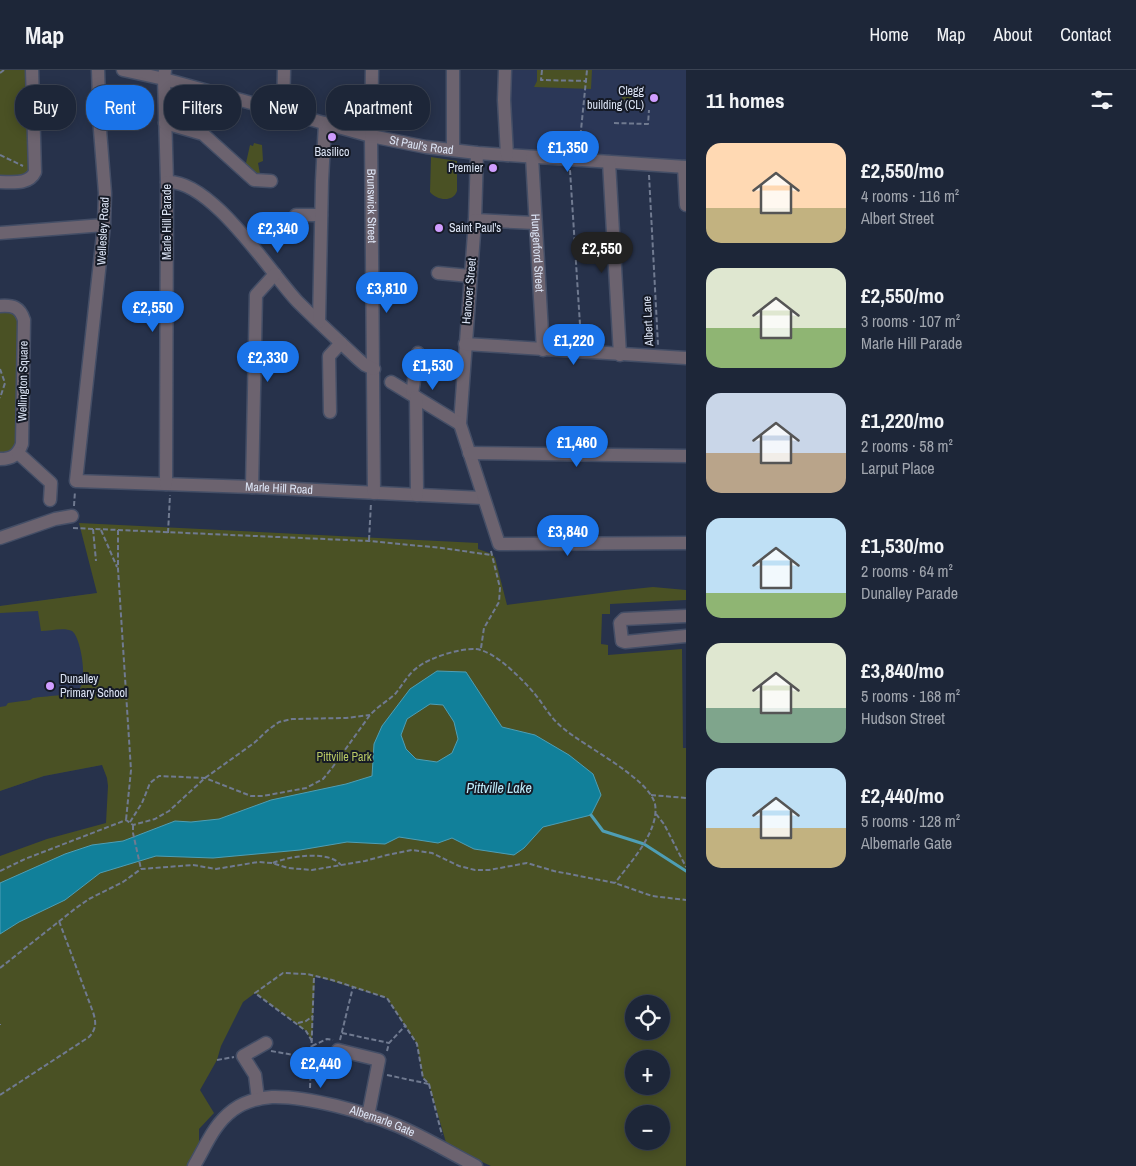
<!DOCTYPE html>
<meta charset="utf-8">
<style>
:root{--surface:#1d2638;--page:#2a3243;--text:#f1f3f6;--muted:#a0a5ae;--line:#3b4353;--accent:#1a73e8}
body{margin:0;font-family:"Archivo Narrow",sans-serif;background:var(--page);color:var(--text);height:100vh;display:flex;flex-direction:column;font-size:19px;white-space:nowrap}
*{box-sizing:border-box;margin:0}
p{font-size:16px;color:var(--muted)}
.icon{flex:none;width:28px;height:28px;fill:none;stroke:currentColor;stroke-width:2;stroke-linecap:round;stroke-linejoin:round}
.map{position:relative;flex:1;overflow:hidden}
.side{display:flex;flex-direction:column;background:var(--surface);width:450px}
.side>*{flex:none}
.hud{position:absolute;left:15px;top:15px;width:475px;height:45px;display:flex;gap:10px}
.controls{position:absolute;left:625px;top:925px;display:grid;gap:10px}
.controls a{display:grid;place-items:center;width:45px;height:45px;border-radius:50%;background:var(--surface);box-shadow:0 2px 12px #0003,0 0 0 1px var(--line);font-size:25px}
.price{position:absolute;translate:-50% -42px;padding:0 11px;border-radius:18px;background:var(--accent);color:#fff;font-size:16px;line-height:32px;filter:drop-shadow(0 1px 2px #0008)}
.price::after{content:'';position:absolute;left:50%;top:30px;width:15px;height:11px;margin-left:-8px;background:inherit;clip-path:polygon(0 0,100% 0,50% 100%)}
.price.active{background:#222;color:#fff}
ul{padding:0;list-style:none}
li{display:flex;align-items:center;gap:15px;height:125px;padding:0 20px}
li span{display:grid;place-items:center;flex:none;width:140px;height:100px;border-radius:15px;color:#555}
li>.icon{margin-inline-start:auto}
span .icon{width:60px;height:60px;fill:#fffc;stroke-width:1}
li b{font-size:21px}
h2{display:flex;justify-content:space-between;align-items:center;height:60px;padding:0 20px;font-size:21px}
.chip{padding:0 18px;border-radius:20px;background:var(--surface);box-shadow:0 2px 12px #0003,0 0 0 1px var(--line);font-size:18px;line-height:45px}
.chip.active{background:var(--accent);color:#fff}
header{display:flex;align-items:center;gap:30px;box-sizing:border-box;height:70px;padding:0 25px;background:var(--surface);border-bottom:1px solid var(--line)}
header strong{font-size:24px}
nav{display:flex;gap:28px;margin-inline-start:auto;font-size:18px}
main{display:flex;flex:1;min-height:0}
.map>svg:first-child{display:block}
.built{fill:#2b3757}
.green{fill:#4a5124;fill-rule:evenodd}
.water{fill:#11809a;stroke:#4e9eb5;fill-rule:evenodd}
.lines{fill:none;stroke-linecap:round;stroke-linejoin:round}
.stream{stroke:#4e9eb5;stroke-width:3}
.minor-casing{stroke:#444e66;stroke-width:15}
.path{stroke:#707a90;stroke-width:2;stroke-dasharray:5 2.5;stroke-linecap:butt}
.minor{stroke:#6c636f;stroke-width:12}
.poi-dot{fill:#d09dff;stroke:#151a26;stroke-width:2}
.labels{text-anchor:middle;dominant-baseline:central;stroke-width:4;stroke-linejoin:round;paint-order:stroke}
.poi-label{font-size:12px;fill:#dce4f5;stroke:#151a26;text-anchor:end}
.street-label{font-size:12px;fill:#dce4f5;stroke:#151a26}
.park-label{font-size:12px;fill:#b8c864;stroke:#151a26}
.water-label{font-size:14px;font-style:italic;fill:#bdebfa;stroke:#151a26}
</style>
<header>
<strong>Map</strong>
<nav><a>Home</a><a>Map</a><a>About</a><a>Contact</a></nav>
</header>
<main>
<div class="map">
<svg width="686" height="1096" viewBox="0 0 686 1096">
<rect width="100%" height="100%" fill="#27324b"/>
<g class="built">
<path d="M505 0H686V97L507 85Z"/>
<path d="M97 523 102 695 44 706 0 721V536Z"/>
</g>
<g class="green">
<path d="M0 0H32L35 102 0 112Z"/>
<path d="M537 0H592L591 19 534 17 537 11Z"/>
<path d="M625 19 640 20 639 31H622V22H625Z"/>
<path d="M254 73 262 75 263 91 258 93 260 104 257 106 244 93H246L250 75 253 76Z"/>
<path d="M431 87 457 91V121C453 133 436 130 430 122Z"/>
<path d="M0 236 19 240 22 374 0 389Z"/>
<path d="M79 453 478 473V479L492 484 495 488 507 535 624 520 653 517 686 520V530L610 534V544H602L601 574 608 575V585L682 579 683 678H686V1096H491L447 1076 429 1014 423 1008 417 974 387 928 315 906 312 971 306 961 255 923 243 932 221 976 217 990 200 1020 214 1043 199 1059V1087L194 1096H0V786L47 769 106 753 108 716 107 708 102 695 44 706 0 721V637L6 636 8 633 30 630 33 628C45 626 70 626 79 619 88 613 81 567 72 561 64 557 50 561 41 561L38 541 0 543V536L97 523ZM634 934H661V961H634ZM634 989H661V1016H634ZM634 1044H661V1071H634Z"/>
</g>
<path class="water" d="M437 601 466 602 502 657 535 665 569 685 593 704 601 725 591 745 543 757 524 778 514 785 474 779 452 768 438 773 399 767 385 774 347 772 300 780 213 788 156 786 100 803 65 830 19 852 0 864V813L65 784 92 775 123 771 175 751 191 752 219 749 271 730 346 714 372 706 374 674 382 656 410 619ZM430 634 443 635 454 652 458 669 452 683 437 692 416 689 406 679 401 665 407 649Z"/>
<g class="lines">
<path class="stream" d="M591 745 603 761 644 774 686 801"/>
<g class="minor-casing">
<g id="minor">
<path id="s1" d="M98 0 100 60 105 123 104 155 76 411 252 417 483 428"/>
<path id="s2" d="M123 0 164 9 371 66 426 77 477 83 686 97"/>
<path d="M165 0 164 9 167 112 166 414"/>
<path id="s3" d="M372 0 371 66 374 423"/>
<path d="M453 0V80"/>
<path d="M505 0 504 30 507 85"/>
<path d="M283 42 284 0"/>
<path d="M165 53 203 64 254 110 271 111"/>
<path d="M477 83 475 150 460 354 499 474 686 473"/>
<path id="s4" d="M532 87 543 280"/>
<path d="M609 92 620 285"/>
<path d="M684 97 686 135"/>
<path d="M0 112C12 112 29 115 35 102L32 0"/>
<path d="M167 112C211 109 269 201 297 231 317 251 338 270 358 289L365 295 374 299"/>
<path d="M296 145H321"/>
<path d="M475 150 535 153"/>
<path d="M0 163 104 155"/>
<path d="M438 203 470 206"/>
<path d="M0 236C13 235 20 237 24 250L22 374C18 385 12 389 0 389"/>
<path d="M319 252 322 111 325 53"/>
<path d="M465 274 686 288"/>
<path d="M391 312 460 354"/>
<path d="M412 324 418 283"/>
<path d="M416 327 417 425"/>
<path d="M330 342 329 286 341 273"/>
<path d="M18 383 51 413 50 430"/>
<path d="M469 383 686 386"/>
<path d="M252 417 256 225 275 204"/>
<path d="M0 468 55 449 72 446"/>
<path d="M686 546 624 549 620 553 622 571 625 572 686 566"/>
<path d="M338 980 379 990 368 1046"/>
<path d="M258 1029 255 1005 243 986 266 973"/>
<path id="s5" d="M194 1096C206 1076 213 1055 233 1040 244 1032 258 1028 272 1027 308 1026 365 1042 398 1056 425 1067 450 1083 476 1096"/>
</g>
</g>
<g class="path">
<path d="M542 0 541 10 587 11"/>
<path d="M0 3 4 0"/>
<path d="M622 22V31H639"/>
<path d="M614 53 648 54 649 40"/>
<path d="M579 80 587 0"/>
<path d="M0 85 23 96"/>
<path d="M570 100 581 270"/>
<path d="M649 105 658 275"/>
<path d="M0 299 5 313 0 328"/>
<path d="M74 436 75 421"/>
<path d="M73 458 369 471 442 478 491 485"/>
<path d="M93 459 96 491"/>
<path d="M101 460 117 497"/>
<path d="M118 460V499L131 700 126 750"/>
<path d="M168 463 170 425"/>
<path d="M369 470 371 433"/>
<path d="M481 578 484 558 499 532 500 518 491 481"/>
<path d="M651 725 686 728"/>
<path d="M656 744 664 754 686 797"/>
<path d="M130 752 142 733 150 713 159 706 205 708 251 726H263L306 718 323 709 332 698 370 645C378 636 388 631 396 623 403 614 409 603 418 597 429 588 460 578 475 579 494 580 522 609 534 623 544 635 551 649 563 658 585 677 649 708 655 734 660 761 629 794 615 813"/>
<path d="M133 755V763L141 799"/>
<path d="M273 793C289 786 329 780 341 795"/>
<path d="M0 801 25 789 126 750 133 755 155 749 169 741 205 708 254 673 268 660 279 652 292 649 346 648 370 645"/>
<path d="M0 898 76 838 89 829 123 812 141 799 193 795 216 799 258 792 272 793 288 798 312 800 365 791 387 785 412 780 432 783 459 796 475 800H489L527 793 554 801 615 813 652 826 686 830"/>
<path d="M298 953 306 951 313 946"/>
<path d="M0 954V955"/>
<path d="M342 963 389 973"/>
<path d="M340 970 353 917"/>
<path d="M312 971 306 961 255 923 283 903 307 904 332 910 387 928 417 974 423 1008 429 1014 442 1065"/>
<path d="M312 976 327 969 333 970"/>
<path d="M271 981 311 988"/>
<path d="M387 981 389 973 406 955"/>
<path d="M217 990 234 987"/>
<path d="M387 1005 429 1014"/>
<path d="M310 1018 314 906"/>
<path d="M0 1025 89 967C97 958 96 952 93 942L59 851"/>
</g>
<use href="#minor" class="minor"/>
</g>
<g class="poi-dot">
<circle cx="654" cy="28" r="5"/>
<circle cx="332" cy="67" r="5"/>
<circle cx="493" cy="98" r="5"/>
<circle cx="439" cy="158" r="5"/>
<circle cx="50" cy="616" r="5"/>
</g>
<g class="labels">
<g class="poi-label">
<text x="644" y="21">Clegg<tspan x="644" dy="14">building (CL)</tspan></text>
<text x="332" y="82" text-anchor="middle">Basilico</text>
<text x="483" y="98">Premier</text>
<text x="449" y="158" text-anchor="start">Saint Paul's</text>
<text x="60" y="609" text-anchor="start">Dunalley<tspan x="60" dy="14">Primary School</tspan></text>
</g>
<g class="street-label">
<text stroke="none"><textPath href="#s2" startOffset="308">St Paul's Road</textPath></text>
<text stroke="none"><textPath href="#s3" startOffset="136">Brunswick Street</textPath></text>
<text transform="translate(167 152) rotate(-90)">Marle Hill Parade</text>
<text transform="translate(103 161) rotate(-87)">Wellesley Road</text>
<text stroke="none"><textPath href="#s4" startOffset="96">Hungerford Street</textPath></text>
<text transform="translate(469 221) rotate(-85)">Hanover Street</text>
<text transform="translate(648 251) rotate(-93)">Albert Lane</text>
<text transform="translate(23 311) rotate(-89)">Wellington Square</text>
<text stroke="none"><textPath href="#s1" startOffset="616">Marle Hill Road</textPath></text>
<text stroke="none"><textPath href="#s5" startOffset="224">Albemarle Gate</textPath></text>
</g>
<g class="park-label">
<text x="344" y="687">Pittville Park</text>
</g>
<g class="water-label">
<text x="499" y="718">Pittville Lake</text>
</g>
</g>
</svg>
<div class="controls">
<a><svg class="icon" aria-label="locate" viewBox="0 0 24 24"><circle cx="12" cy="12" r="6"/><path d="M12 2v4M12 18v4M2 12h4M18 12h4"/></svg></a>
<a>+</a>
<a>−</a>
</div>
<b class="price" style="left:568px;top:103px">£1,350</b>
<b class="price" style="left:278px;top:184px">£2,340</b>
<b class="price active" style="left:602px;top:204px">£2,550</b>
<b class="price" style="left:387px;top:244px">£3,810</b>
<b class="price" style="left:153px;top:263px">£2,550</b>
<b class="price" style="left:574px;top:296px">£1,220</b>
<b class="price" style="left:268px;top:313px">£2,330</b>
<b class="price" style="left:433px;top:321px">£1,530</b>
<b class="price" style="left:577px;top:398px">£1,460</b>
<b class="price" style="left:568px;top:487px">£3,840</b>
<b class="price" style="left:321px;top:1019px">£2,440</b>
<div class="hud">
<a class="chip">Buy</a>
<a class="chip active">Rent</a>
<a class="chip">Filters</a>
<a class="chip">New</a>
<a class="chip">Apartment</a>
</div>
</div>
<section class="side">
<h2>11 homes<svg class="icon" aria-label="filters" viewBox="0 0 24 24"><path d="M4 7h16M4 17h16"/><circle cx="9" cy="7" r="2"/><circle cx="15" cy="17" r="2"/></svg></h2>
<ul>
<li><span style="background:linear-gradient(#ffd9b3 65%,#c2b280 0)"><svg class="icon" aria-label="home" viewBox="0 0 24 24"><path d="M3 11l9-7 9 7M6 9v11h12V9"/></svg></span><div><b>£2,550/mo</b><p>4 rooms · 116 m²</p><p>Albert Street</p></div></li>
<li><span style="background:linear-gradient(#dfe7d0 60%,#8fb573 0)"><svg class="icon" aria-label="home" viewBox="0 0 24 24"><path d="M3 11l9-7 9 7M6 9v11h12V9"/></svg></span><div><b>£2,550/mo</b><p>3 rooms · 107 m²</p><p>Marle Hill Parade</p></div></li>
<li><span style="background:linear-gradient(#c9d6e8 60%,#b9a48a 0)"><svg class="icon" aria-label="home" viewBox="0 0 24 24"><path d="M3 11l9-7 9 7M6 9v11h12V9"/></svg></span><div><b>£1,220/mo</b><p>2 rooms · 58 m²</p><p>Larput Place</p></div></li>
<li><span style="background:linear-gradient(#bfe0f5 75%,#8fb573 0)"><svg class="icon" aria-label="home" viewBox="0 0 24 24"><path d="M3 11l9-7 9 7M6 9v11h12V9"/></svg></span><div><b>£1,530/mo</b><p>2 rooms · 64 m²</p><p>Dunalley Parade</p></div></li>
<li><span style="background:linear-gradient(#dfe7d0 65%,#7fa58c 0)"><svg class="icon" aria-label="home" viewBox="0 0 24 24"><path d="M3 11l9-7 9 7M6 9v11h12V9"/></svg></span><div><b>£3,840/mo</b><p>5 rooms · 168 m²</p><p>Hudson Street</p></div></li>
<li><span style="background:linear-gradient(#bfe0f5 60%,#c2b280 0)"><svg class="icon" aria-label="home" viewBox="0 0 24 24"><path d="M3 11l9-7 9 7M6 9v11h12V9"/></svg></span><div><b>£2,440/mo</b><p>5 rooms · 128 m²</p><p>Albemarle Gate</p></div></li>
</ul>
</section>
</main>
